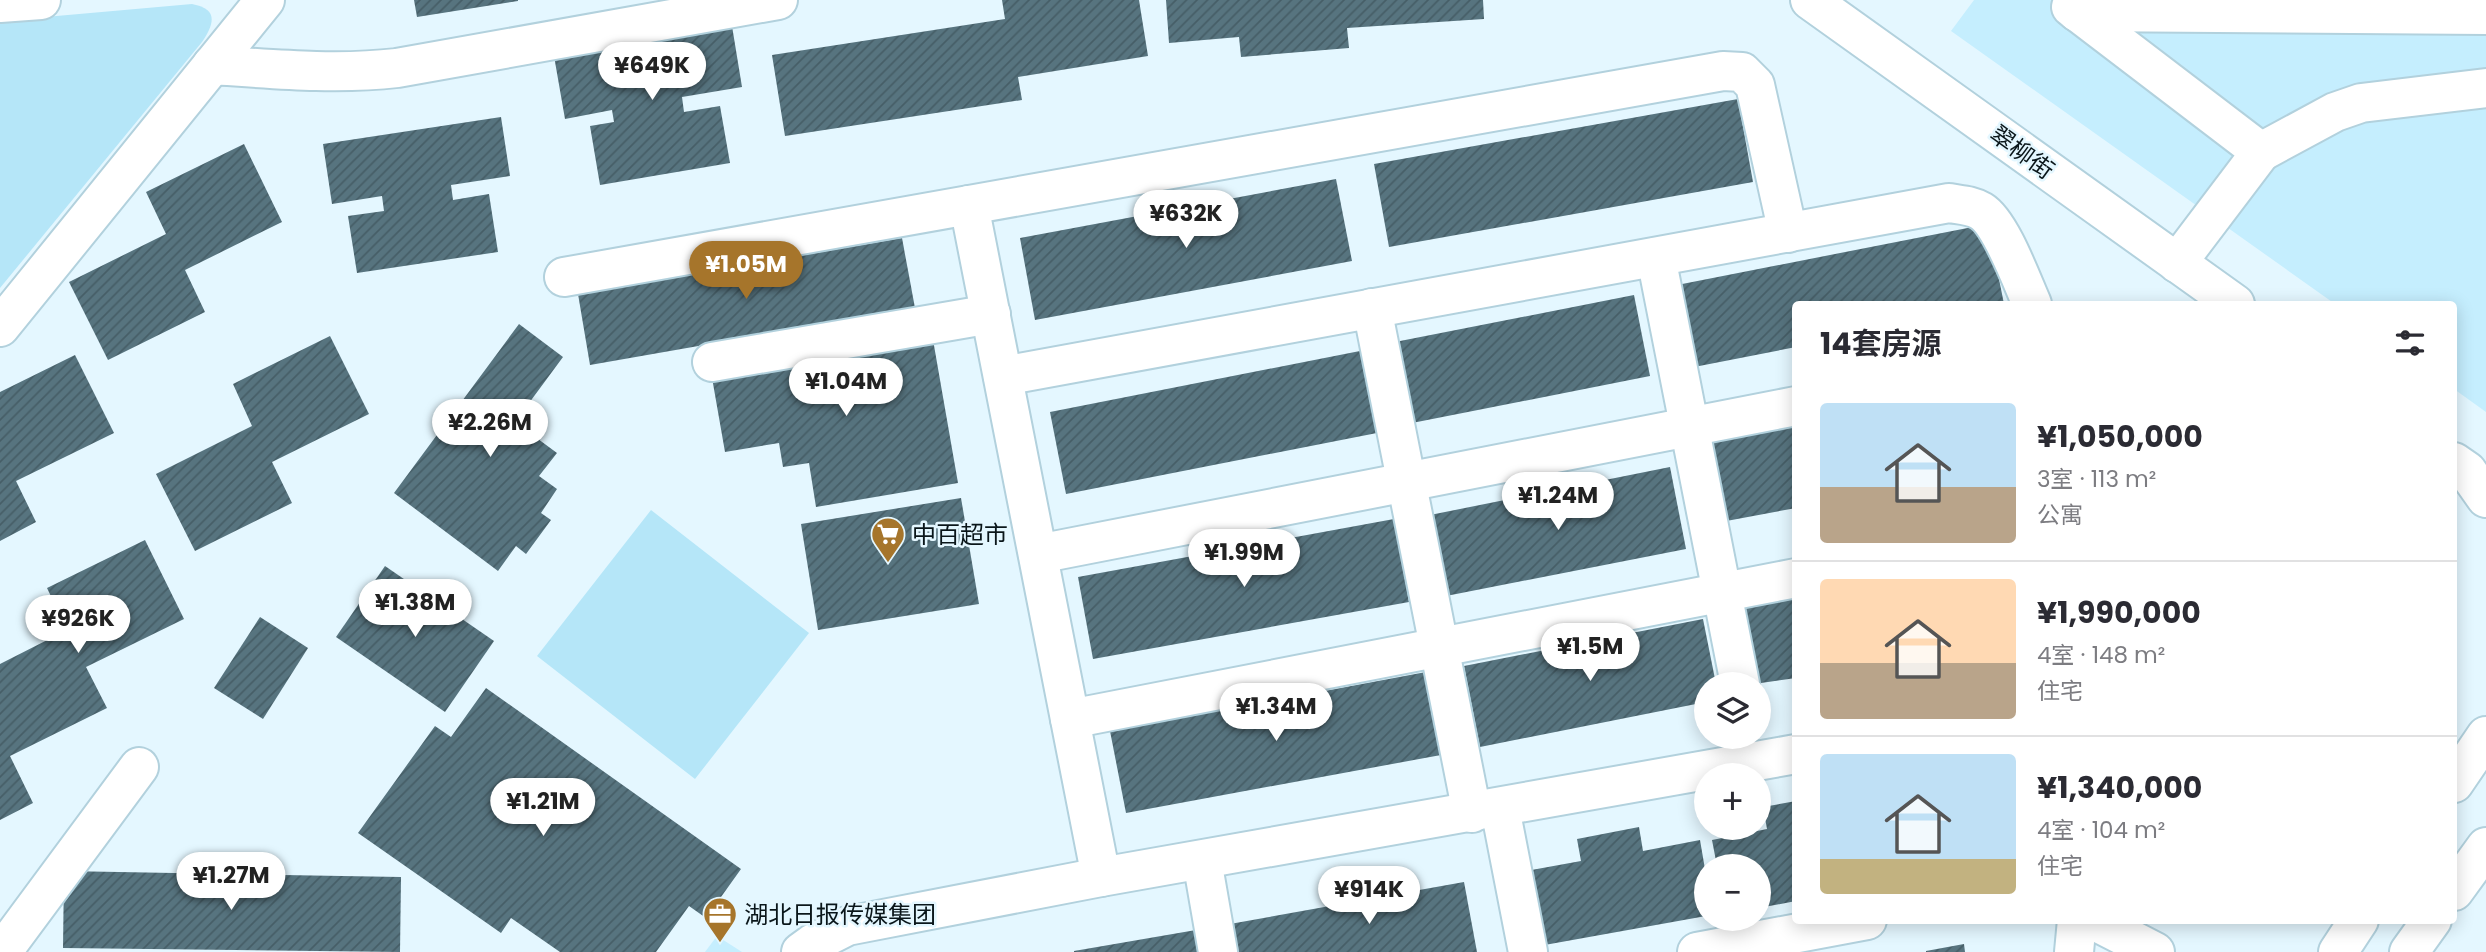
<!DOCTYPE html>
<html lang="zh">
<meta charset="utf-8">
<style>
:root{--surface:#fff;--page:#f7f7f7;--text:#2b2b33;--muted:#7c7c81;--line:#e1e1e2;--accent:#a6752b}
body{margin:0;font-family:Poppins,"Noto Sans SC",sans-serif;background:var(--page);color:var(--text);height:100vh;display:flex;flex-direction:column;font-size:26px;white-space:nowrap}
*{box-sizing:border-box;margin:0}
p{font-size:23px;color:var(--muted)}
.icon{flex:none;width:38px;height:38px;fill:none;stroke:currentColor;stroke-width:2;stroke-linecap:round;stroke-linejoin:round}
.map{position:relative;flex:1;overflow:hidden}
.sheet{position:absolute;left:1792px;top:301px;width:665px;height:623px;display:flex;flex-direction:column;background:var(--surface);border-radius:7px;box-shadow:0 4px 18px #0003}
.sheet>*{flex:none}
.controls{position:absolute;left:1694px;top:672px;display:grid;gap:14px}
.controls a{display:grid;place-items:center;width:77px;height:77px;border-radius:50%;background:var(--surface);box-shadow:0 4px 18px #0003;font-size:35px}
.price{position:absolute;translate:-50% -60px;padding:0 16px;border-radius:24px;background:#fff;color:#222;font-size:23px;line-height:46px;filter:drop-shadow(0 2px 4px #0008)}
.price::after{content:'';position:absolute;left:50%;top:42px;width:21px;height:16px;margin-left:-10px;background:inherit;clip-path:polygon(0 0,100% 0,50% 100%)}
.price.current{background:var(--accent);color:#fff}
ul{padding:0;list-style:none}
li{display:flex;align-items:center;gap:21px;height:175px;padding:0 28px}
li+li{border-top:2px solid var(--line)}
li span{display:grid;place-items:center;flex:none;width:196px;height:140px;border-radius:7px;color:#555}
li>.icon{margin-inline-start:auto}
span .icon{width:84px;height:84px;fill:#fffc;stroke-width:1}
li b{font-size:30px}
h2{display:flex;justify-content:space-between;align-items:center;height:84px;padding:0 28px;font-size:30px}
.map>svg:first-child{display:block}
.built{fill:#c5eefe}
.green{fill:#b5e6f8}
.building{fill:url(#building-hatch)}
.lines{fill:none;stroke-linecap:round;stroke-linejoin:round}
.minor-casing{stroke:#b2d1dd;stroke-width:42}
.major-casing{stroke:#b2d1dd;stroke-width:42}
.highway-casing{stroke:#b2d1dd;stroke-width:42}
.minor{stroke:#fff;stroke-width:38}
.major{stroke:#fff;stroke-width:38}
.highway{stroke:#fff;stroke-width:38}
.labels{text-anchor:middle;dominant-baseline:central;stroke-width:5;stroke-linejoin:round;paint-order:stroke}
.street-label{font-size:24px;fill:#0a161a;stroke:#e4f7ff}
.poi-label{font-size:24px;fill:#0a161a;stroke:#e4f7ff;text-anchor:start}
</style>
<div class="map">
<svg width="2486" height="952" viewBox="0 0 2486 952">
<defs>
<pattern id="building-hatch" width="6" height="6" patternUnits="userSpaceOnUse" patternTransform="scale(1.75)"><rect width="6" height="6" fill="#57747f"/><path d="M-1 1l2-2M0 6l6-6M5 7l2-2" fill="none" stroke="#465e67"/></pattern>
</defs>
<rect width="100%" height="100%" fill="#e4f7ff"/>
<g class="built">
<path d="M1974 0H2486V412L2454 389V304H2335L1951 31Z"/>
<path d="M717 936 742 952H705Z"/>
</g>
<g class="green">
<path d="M192 4C219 9 214 24 202 42L0 288V21Z"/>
<path d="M651 510 809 633 695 779 537 656Z"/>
</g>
<g class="building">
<path d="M414 0H518V1L417 17Z"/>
<path d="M1002 0H1139L1148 56 1018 77 1022 100 785 136 772 55 1005 19Z"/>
<path d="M1166 0H1483L1484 19 1347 28 1349 48 1241 57 1239 37 1169 43Z"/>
<path d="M732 26 742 87 682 97 684 112 720 106 730 163 600 185 590 126 614 122 612 110 565 119 554 56Z"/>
<path d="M1738 99 1753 182 1389 247 1374 164Z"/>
<path d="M501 117 510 176 451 185 453 200 489 194 498 252 357 273 348 216 384 211 382 196 332 204 323 144Z"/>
<path d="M244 144 282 222 185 270 205 312 108 360 69 282 166 234 146 192Z"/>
<path d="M1336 179 1352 261 1035 320 1020 238Z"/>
<path d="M1988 224 2004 304H1796V347L1689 368 1672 286Z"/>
<path d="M902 238 915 308 590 365 578 294Z"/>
<path d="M1634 295 1650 376 1412 423 1395 342Z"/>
<path d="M519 324 563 357 515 422 557 453 539 476 557 489 541 513 551 520 526 554 516 546 498 571 394 493Z"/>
<path d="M932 334 958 483 816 507 809 463 783 467 779 443 725 452 711 372Z"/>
<path d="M330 336 369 414 272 462 292 503 195 551 156 474 252 426 233 384Z"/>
<path d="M1365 350 1382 432 1066 494 1050 412Z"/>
<path d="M75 355 114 433 16 481 36 522 0 541V392Z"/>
<path d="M1796 421V508L1721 522 1705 438Z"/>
<path d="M1670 467 1686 549 1446 596 1430 515Z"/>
<path d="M961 498 979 604 818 630 801 524Z"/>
<path d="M1394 519 1409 602 1093 659 1078 577Z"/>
<path d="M145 540 184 619 86 667 107 708 10 756 33 803 0 820V664L67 630 47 588Z"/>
<path d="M385 566 494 641 445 712 336 637Z"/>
<path d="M1796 592V678L1754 684 1739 602Z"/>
<path d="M260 617 308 648 263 719 214 688Z"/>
<path d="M1703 619 1716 684H1706V702L1480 747 1464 666Z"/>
<path d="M1426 672 1441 755 1126 813 1110 731Z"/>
<path d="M486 688 741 869 706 918 689 906 656 952H560L511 918 501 933 358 833 435 726 451 737Z"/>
<path d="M1796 801V901L1759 908V866H1717L1712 840 1767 829 1763 807Z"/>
<path d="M1639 827 1643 851 1700 840 1706 875V916L1539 946 1526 871 1581 861 1577 839Z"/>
<path d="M64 871 401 877 400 952 63 948Z"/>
<path d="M1464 882 1477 952H1235L1230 924Z"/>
<path d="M1196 930 1199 952H1074V951Z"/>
<path d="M1964 944 1965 952H1926V951Z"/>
</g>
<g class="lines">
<g class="minor-casing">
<g id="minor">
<path d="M1810 0 2235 304"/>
<path d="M0 3 41 0"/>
<path d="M2071 7 2261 152 2177 263"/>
<path d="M2077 12 2486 15"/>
<path d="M212 65C273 69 335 75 397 68L778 0"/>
<path d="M2261 152 2335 112 2361 103 2486 88"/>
<path d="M969 205 1101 877"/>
<path d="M1656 257 1740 684"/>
<path d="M564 277 1723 71 1742 72 1755 85 1788 233"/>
<path d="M1372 308 1472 813"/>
<path d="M0 327 265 0"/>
<path d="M712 362 991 314"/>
<path d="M1003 376 1949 203C1960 205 1971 205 1981 211 2001 223 2022 282 2032 304"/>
<path d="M2454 462 2467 471 2486 498"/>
<path d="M1038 554 1796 406"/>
<path d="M1070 719 1796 578"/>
<path d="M1500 808 1528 952"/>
<path d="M1202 860 1218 952"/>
<path d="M2093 920 2155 952"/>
<path d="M2 952 139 767"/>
<path d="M801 952 812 944 847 926 1101 877 1796 754"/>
<path d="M1697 952 1867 920"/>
<path d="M2074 952 2077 920"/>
</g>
</g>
<g class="major-casing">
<g id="major">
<path d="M2454 783 2486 736"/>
<path d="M2338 952 2359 920"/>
</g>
</g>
<g class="highway-casing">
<g id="highway">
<path d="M2454 891 2486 847"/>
<path d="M2409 952 2432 920"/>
</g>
</g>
<use href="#minor" class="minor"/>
<use href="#major" class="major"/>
<use href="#highway" class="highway"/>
</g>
<defs>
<g id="supermarket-pin" transform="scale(1.75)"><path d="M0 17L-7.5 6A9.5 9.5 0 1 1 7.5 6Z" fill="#a6752b" stroke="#e4f7ff"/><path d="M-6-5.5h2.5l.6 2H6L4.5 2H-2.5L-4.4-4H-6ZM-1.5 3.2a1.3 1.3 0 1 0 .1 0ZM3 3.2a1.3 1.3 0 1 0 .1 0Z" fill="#fff"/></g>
<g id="office-pin" transform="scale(1.75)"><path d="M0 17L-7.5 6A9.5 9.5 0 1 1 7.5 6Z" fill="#a6752b" stroke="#e4f7ff"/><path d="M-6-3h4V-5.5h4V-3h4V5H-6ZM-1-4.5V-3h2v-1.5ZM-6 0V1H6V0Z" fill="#fff"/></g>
</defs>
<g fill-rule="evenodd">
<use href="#supermarket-pin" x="888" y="534"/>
<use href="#office-pin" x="720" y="914"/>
</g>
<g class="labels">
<g class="street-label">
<text transform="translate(2022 152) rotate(36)">翠柳街</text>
</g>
<g class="poi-label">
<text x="912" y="534">中百超市</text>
<text x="744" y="914">湖北日报传媒集团</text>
</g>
</g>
</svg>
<div class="controls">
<a><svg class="icon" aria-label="layers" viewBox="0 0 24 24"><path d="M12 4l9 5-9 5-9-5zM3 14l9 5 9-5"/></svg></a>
<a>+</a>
<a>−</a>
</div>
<b class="price" style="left:652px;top:102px">¥649K</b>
<b class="price" style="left:1186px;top:250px">¥632K</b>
<b class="price current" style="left:746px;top:301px">¥1.05M</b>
<b class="price" style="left:846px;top:418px">¥1.04M</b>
<b class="price" style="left:490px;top:459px">¥2.26M</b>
<b class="price" style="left:1558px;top:532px">¥1.24M</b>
<b class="price" style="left:1244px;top:589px">¥1.99M</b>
<b class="price" style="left:415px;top:639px">¥1.38M</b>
<b class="price" style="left:78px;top:655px">¥926K</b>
<b class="price" style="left:1590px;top:683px">¥1.5M</b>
<b class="price" style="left:1276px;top:743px">¥1.34M</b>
<b class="price" style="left:543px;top:838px">¥1.21M</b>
<b class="price" style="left:231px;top:912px">¥1.27M</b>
<b class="price" style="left:1369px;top:926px">¥914K</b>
<section class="sheet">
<h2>14套房源<svg class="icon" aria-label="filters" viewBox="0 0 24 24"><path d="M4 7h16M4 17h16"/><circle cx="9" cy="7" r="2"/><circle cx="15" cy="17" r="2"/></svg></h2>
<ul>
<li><span style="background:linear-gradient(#bfe0f5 60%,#b9a48a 0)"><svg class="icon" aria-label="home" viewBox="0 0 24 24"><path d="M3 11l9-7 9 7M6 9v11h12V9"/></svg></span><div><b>¥1,050,000</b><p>3室 · 113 m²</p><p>公寓</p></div></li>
<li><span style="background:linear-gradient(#ffd9b3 60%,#b9a48a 0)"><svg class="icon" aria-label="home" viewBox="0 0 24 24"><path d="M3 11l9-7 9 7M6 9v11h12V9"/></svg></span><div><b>¥1,990,000</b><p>4室 · 148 m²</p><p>住宅</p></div></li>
<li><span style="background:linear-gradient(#bfe0f5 75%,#c2b280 0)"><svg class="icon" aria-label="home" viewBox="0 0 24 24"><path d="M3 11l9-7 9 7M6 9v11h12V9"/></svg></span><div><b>¥1,340,000</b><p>4室 · 104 m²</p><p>住宅</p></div></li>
</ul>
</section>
</div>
